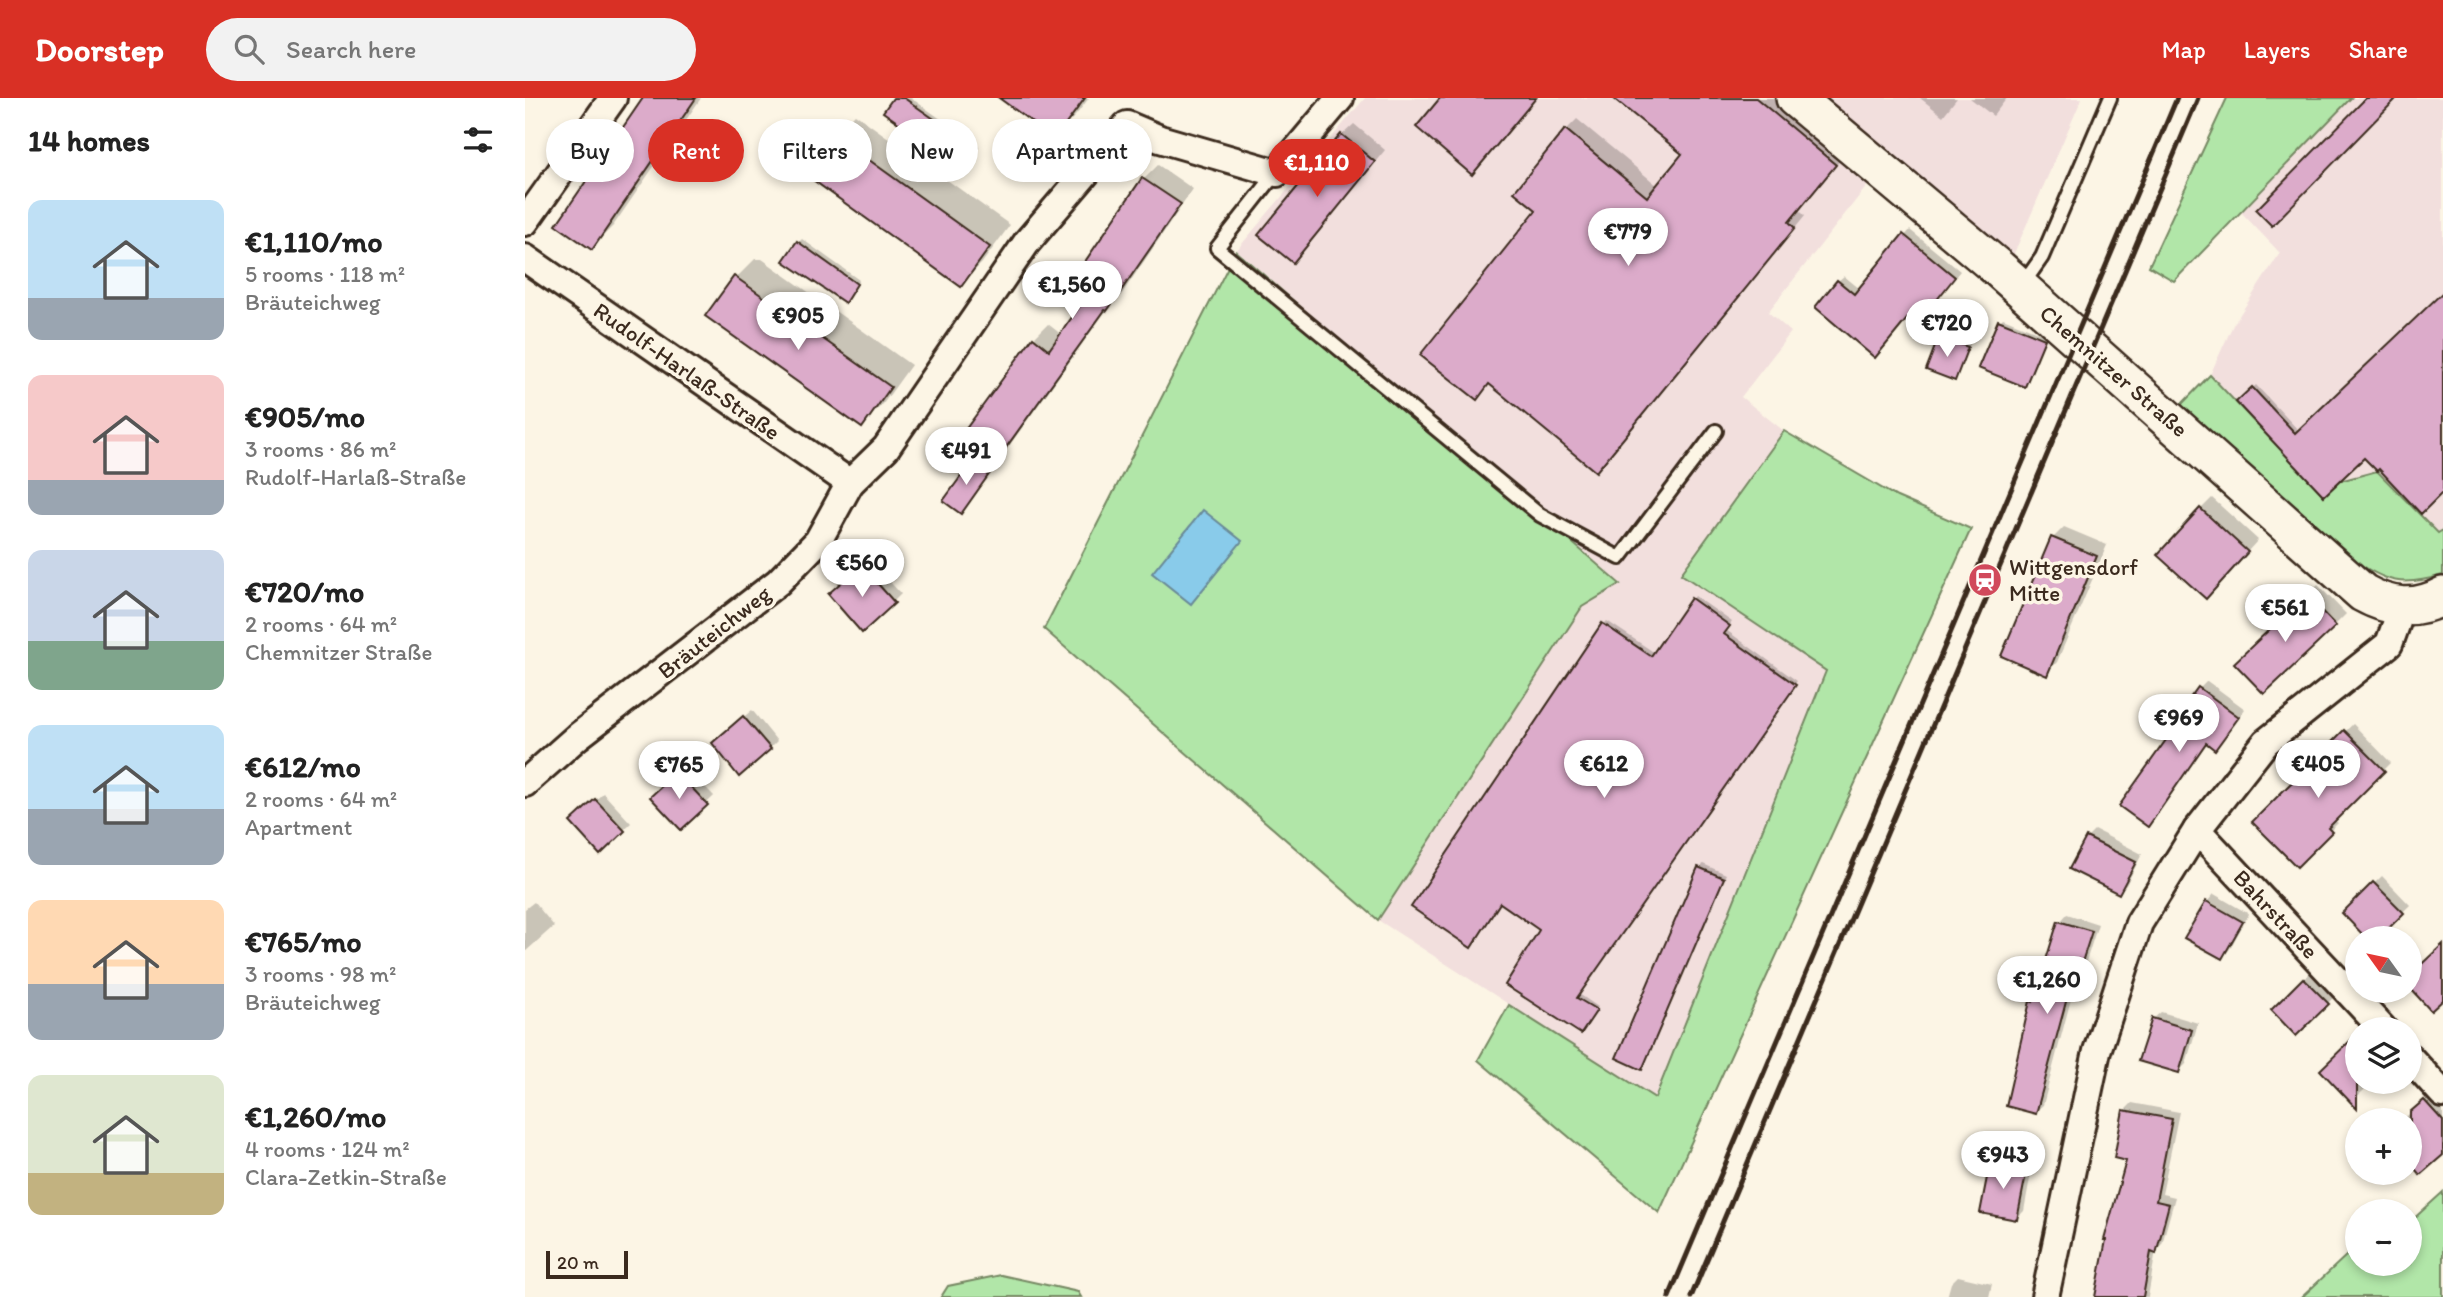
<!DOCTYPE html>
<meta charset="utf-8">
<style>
:root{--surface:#fff;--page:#f2f2f2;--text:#222;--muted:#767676;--accent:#d93025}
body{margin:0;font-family:Itim,sans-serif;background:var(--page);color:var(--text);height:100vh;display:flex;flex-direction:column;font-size:26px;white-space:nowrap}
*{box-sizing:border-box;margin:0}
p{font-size:23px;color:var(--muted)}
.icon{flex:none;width:38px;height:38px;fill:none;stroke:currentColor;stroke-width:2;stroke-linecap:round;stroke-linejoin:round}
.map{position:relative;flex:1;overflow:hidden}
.details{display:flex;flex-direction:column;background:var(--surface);width:525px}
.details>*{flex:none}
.top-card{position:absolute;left:21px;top:21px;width:665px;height:63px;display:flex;gap:14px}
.needle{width:46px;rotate:303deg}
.fabs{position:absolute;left:1820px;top:828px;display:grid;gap:14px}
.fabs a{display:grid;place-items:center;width:77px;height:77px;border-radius:50%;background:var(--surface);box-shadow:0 4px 10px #0003;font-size:35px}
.scale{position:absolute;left:21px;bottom:18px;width:82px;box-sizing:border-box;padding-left:7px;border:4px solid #3b2a1e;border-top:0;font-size:19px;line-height:24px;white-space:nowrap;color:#3b2a1e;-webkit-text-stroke:5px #fcf5e5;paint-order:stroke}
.price{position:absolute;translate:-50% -60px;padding:0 16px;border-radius:24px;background:#fff;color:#222;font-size:23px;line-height:46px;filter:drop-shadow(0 2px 4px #0008)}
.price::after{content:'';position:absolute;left:50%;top:42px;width:21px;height:16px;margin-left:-10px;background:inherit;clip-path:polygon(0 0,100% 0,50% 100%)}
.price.active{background:var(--accent);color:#fff}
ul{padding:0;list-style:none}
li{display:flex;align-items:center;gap:21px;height:175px;padding:0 28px}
li span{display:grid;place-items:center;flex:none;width:196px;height:140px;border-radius:14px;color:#555}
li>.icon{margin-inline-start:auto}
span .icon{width:84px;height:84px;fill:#fffc;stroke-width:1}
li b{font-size:30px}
h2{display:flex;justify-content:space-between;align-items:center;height:84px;padding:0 28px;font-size:30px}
.pill{padding:0 24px;border-radius:32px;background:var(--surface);box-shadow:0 4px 10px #0003;font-size:24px;line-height:63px}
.pill.active{background:var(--accent);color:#fff}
header{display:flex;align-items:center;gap:42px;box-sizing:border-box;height:98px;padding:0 35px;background:var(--accent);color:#fff}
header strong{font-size:33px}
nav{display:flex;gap:38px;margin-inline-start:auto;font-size:24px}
.search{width:490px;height:63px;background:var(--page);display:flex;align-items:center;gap:18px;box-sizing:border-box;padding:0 24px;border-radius:38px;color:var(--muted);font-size:26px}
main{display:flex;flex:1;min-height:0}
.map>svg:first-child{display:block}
.built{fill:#f2dfdd}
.green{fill:#b1e6a8;stroke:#768863;stroke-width:2}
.water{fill:#89cbea;stroke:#6a8b98;stroke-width:2}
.shadow{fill:#0003}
.building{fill:#dcabca;stroke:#3b2a1e;stroke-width:2}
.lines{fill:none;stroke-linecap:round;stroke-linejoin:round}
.lane-casing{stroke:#3b2a1e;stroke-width:18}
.street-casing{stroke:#3b2a1e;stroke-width:32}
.secondary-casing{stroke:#3b2a1e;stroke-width:42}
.lane{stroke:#fcf5e5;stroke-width:12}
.street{stroke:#fcf5e5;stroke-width:26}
.secondary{stroke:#fcf5e5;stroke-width:37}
.rail{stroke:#3b2a1e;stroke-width:5}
.labels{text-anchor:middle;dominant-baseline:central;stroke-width:7;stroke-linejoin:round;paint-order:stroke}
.street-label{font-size:23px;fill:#3b2a1e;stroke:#fcf5e5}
.poi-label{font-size:23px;fill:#3b2a1e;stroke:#fcf5e5;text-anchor:start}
</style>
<header>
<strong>Doorstep</strong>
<div class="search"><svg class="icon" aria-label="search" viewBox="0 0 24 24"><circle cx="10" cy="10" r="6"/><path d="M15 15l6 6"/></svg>Search here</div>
<nav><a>Map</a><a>Layers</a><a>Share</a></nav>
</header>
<main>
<section class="details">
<h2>14 homes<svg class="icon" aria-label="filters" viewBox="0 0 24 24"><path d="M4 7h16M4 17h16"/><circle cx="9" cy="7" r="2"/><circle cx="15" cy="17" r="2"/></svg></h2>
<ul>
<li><span style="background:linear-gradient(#bfe0f5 70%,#9aa5b1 0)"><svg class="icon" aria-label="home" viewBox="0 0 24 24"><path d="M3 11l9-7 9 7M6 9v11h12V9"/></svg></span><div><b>€1,110/mo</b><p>5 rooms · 118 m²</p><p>Bräuteichweg</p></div></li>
<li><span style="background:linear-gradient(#f6c9c9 75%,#9aa5b1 0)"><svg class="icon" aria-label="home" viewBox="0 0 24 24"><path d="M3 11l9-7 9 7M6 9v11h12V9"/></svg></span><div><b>€905/mo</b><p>3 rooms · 86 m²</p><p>Rudolf-Harlaß-Straße</p></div></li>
<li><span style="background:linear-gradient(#c9d6e8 65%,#7fa58c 0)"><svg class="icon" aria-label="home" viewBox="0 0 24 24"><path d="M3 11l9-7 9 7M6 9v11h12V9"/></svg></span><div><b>€720/mo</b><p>2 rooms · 64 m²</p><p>Chemnitzer Straße</p></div></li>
<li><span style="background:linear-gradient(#bfe0f5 60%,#9aa5b1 0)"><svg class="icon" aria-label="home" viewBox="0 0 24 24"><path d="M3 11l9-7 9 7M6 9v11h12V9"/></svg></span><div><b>€612/mo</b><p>2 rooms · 64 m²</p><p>Apartment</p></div></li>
<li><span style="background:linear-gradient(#ffd9b3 60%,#9aa5b1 0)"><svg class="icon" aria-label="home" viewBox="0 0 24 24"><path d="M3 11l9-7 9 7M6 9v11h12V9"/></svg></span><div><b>€765/mo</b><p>3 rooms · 98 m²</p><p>Bräuteichweg</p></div></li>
<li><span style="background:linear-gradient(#dfe7d0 70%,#c2b280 0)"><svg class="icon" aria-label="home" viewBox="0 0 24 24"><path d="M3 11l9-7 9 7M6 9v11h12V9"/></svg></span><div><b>€1,260/mo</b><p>4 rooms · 124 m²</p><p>Clara-Zetkin-Straße</p></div></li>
</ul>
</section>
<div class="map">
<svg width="1918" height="1199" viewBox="0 0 1918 1199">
<rect width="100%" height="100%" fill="#fcf5e5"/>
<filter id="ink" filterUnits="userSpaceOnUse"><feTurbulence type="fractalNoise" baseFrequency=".0143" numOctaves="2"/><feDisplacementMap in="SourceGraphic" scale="14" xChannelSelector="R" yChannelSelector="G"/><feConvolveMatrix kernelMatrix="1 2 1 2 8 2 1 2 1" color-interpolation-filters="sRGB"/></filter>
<g filter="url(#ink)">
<g class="built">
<path d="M840 0H1557L1487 160 1364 60 1243 214 1266 234 1216 299 1259 333 1157 476 1301 572 1129 1000 853 822 1057 509 1095 485 711 153Z"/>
<path d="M1826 0H1918V432L1914 436 1815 383 1799 398 1685 277 1708 227 1755 155 1716 114Z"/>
</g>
<g class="green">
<path d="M1702 0H1826L1649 183 1624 168Z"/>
<path d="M711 153 1095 486 1057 509 853 822 519 531Z"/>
<path d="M1685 277 1799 398 1815 383 1852 373 1913 435 1918 432V477C1877 489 1862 485 1827 461L1654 309Z"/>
<path d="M1259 333 1372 399 1446 431 1134 1115 953 962 984 907 1130 1000 1301 573 1156 476Z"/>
<path d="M1918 1094V1199H1777L1823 1156 1832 1162V1166H1885V1124Z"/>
<path d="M476 1177 553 1194 556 1199H416L423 1188Z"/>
</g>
<path class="water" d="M678 412 717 443 666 506 627 475Z"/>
<g class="shadow">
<path d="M120 0H176L88 128 66 150Z"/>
<path d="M370 0H386L454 48 442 66Z"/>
<path d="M477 0H564L551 17 529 39Z"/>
<path d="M1091 0H1254L1321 55 1274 112 1280 118 1082 360 966 285 952 300 1041 32 1052 21 1133 88 1159 56Z"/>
<path d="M1395 0H1432L1418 18Z"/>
<path d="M1445 0H1482L1468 18Z"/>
<path d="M330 16 485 127 457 165 435 187 309 38Z"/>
<path d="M829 26 860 52 779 151 817 37Z"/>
<path d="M633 67 668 91 596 197 583 210 481 352 467 366 509 240 523 226 537 237 564 199 546 187 619 81Z"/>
<path d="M1385 132 1435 173 1396 220 1382 219 1355 252 1313 183 1319 178 1335 191Z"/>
<path d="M277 141 334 182 322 200 274 144Z"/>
<path d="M230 161H237L386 267 358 306 336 327 208 183Z"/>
<path d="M1918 196V392L1854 369 1839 357 1799 396 1713 304 1731 287 1774 333Z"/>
<path d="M1478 220 1522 238 1499 287 1475 223Z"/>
<path d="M1419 236 1445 246 1430 281 1416 239Z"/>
<path d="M452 360 467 371 439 410 421 403Z"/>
<path d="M1687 400 1733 442 1692 487 1676 411Z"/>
<path d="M1539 429 1582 447 1532 564 1521 576 1528 440Z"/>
<path d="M344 461 376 496 368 504 312 489Z"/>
<path d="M1793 487 1821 516 1810 527 1723 554Z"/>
<path d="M1170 498 1207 524 1201 532 1272 583 1054 896 1073 909 1059 930 1017 832 1079 526 1082 523 1130 555Z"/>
<path d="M1682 583 1720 611 1697 642 1682 644 1623 726 1655 624 1675 590Z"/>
<path d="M227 612 252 643 245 650 196 638Z"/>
<path d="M1828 626 1866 665 1809 722 1813 725 1772 766 1729 724 1790 663 1805 674 1810 668 1798 655Z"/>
<path d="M160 668 189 698 156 730 128 699Z"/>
<path d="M78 695 106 725 75 754 55 717Z"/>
<path d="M1570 732 1617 756 1601 787 1594 794 1547 770 1562 740Z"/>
<path d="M1178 766 1201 776 1117 970 1093 959Z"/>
<path d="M1857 778 1885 807 1851 840H1844L1819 815Z"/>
<path d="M1689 796 1724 816 1704 852 1697 859 1682 804Z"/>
<path d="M9 804 29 828 0 854V811Z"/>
<path d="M1542 816 1573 826 1557 876 1551 882 1518 1007 1510 1014 1506 904 1511 898 1535 824Z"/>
<path d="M1786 874 1810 898 1771 936 1748 912Z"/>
<path d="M1636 914 1673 925 1661 966 1654 973 1628 921Z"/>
<path d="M1832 938V984H1848L1827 1003 1797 972Z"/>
<path d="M1908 996 1918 1008V1055L1896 1075 1885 1062V1022H1877Z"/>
<path d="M1607 1005 1654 1014 1637 1096 1650 1099 1637 1146 1631 1152 1623 1199H1572L1603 1061 1600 1012Z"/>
<path d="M1474 1057 1508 1063 1499 1113 1492 1120 1466 1065Z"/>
<path d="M1433 1178 1467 1186 1464 1199H1422L1426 1185Z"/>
</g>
<g class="building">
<path d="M118 0H171L67 152 31 127Z"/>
<path d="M368 0H379L452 51 439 71 358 14Z"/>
<path d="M474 0H560L530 41Z"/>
<path d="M915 0H1011L947 77 891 29Z"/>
<path d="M1088 0H1231L1311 67 1264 124 1270 130 1071 374 964 286 952 302 895 257 1011 112 989 94 1040 31 1122 99 1157 56Z"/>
<path d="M1841 0H1872L1747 128 1731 112Z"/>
<path d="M308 36 465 149 436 189 277 74Z"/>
<path d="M816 36 850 64 768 165 733 137Z"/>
<path d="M617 80 656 106 582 213 580 212 467 369 432 343 508 239 524 252 561 199 544 187Z"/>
<path d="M1378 136 1430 179 1391 228 1382 221 1350 260 1290 209 1312 182 1329 196Z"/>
<path d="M272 143 332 186 320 205 258 163Z"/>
<path d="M209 178 366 289 337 330 180 218Z"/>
<path d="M1918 194V394L1896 416 1854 371 1852 373 1839 360 1799 398 1711 304 1727 289 1770 335Z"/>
<path d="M1473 222 1520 241 1500 289 1453 270Z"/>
<path d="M1414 238 1443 249 1430 283 1401 272Z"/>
<path d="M447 363 465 375 436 416 418 403Z"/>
<path d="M1675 410 1723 454 1681 501 1632 457Z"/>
<path d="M1526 439 1572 458 1522 578 1476 558Z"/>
<path d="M336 467 370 505 337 535 303 496Z"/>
<path d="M1781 497 1811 528 1739 596 1709 565Z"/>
<path d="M1166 500 1205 528 1199 536 1271 587 1052 900 1072 912 1056 936 980 887 1014 832 975 805 946 850 886 809 1077 525 1126 558Z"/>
<path d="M1673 589 1714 619 1690 652 1681 645 1623 729 1594 708 1653 625 1649 622Z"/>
<path d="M218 618 246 651 214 679 187 645Z"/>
<path d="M1819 632 1860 673 1803 730 1807 734 1772 769 1727 724 1782 669 1797 680 1808 668 1796 655Z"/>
<path d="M152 674 183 707 156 732 125 699Z"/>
<path d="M70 701 100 733 75 757 45 724Z"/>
<path d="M1561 739 1611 764 1594 796 1544 771Z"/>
<path d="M1173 769 1199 780 1117 972 1091 960Z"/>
<path d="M1848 784 1879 815 1854 840H1841L1817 815Z"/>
<path d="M1681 803 1718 824 1697 861 1659 840Z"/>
<path d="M1533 823 1567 833 1550 886 1546 885 1511 1016 1481 1008 1505 903 1508 904Z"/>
<path d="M1918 846V902L1906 913 1885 890V877Z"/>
<path d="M1778 880 1804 906 1771 938 1746 912Z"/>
<path d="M1627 920 1667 932 1654 975 1613 963Z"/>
<path d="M1832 936V1011L1795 972Z"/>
<path d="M1899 1002 1918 1023V1057L1895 1077 1885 1065V1014Z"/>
<path d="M1598 1012 1647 1021 1631 1103 1644 1106 1631 1156 1626 1154 1618 1199H1570L1581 1142H1579L1601 1063 1589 1060Z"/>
<path d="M1465 1064 1502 1071 1492 1122 1455 1115Z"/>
</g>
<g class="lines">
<g class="lane-casing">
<g id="lane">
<path d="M751 75 692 150 1015 417 1095 460 1191 333"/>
<path d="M1498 186 1517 159 1585 0"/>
</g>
</g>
<g class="street-casing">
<g id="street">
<path d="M0 124 88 0"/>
<path d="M0 160 325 385"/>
<path d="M0 685 52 639 253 484 293 443 325 385 361 350 502 144 602 27 635 41 752 75 815 0"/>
<path d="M1672 732 1858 931"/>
<path d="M1885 960 1918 996"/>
<path d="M1520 1199 1572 953 1614 825 1672 732 1741 644 1864 546 1877 510"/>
</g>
</g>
<g class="secondary-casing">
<path id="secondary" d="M1270 0 1474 171 1838 495C1865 510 1890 513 1918 498"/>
</g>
<use href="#lane" class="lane"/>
<use href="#street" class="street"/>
<use href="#secondary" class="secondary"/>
<g class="rail">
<path d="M1144 1199 1652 0"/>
<path d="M1166 1199 1673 0"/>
</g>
</g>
</g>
<defs>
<g id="station-disc" transform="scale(1.75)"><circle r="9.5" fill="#d1495b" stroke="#fcf5e5"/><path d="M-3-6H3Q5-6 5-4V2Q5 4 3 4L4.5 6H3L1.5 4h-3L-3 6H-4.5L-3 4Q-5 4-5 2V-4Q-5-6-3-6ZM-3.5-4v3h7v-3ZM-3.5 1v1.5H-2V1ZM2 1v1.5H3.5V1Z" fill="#fff"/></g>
</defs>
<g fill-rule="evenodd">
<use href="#station-disc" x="1460" y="482"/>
</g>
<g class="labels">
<g class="street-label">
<text transform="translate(162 273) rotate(35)">Rudolf-Harlaß-Straße</text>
<text transform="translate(1589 273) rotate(41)">Chemnitzer Straße</text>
<text transform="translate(189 534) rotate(-38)">Bräuteichweg</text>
<text transform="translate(1751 816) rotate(47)">Bahrstraße</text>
</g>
<g class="poi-label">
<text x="1484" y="469">Wittgensdorf<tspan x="1484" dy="26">Mitte</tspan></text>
</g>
</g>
</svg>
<div class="fabs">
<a><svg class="needle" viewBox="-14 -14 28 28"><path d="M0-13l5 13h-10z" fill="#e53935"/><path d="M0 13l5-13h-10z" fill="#767676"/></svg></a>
<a><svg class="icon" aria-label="layers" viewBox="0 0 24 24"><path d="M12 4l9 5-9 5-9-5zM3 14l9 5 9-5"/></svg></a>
<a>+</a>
<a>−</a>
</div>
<div class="scale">20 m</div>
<b class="price active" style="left:792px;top:101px">€1,110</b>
<b class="price" style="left:1103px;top:170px">€779</b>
<b class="price" style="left:547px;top:223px">€1,560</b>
<b class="price" style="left:273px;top:254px">€905</b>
<b class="price" style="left:1422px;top:261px">€720</b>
<b class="price" style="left:441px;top:389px">€491</b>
<b class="price" style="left:337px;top:501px">€560</b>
<b class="price" style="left:1760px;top:546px">€561</b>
<b class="price" style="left:1654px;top:656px">€969</b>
<b class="price" style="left:1079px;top:702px">€612</b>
<b class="price" style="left:1793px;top:702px">€405</b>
<b class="price" style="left:154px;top:703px">€765</b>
<b class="price" style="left:1522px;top:918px">€1,260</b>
<b class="price" style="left:1478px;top:1093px">€943</b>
<div class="top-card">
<a class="pill">Buy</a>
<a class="pill active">Rent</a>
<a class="pill">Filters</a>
<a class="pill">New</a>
<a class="pill">Apartment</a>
</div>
</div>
</main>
